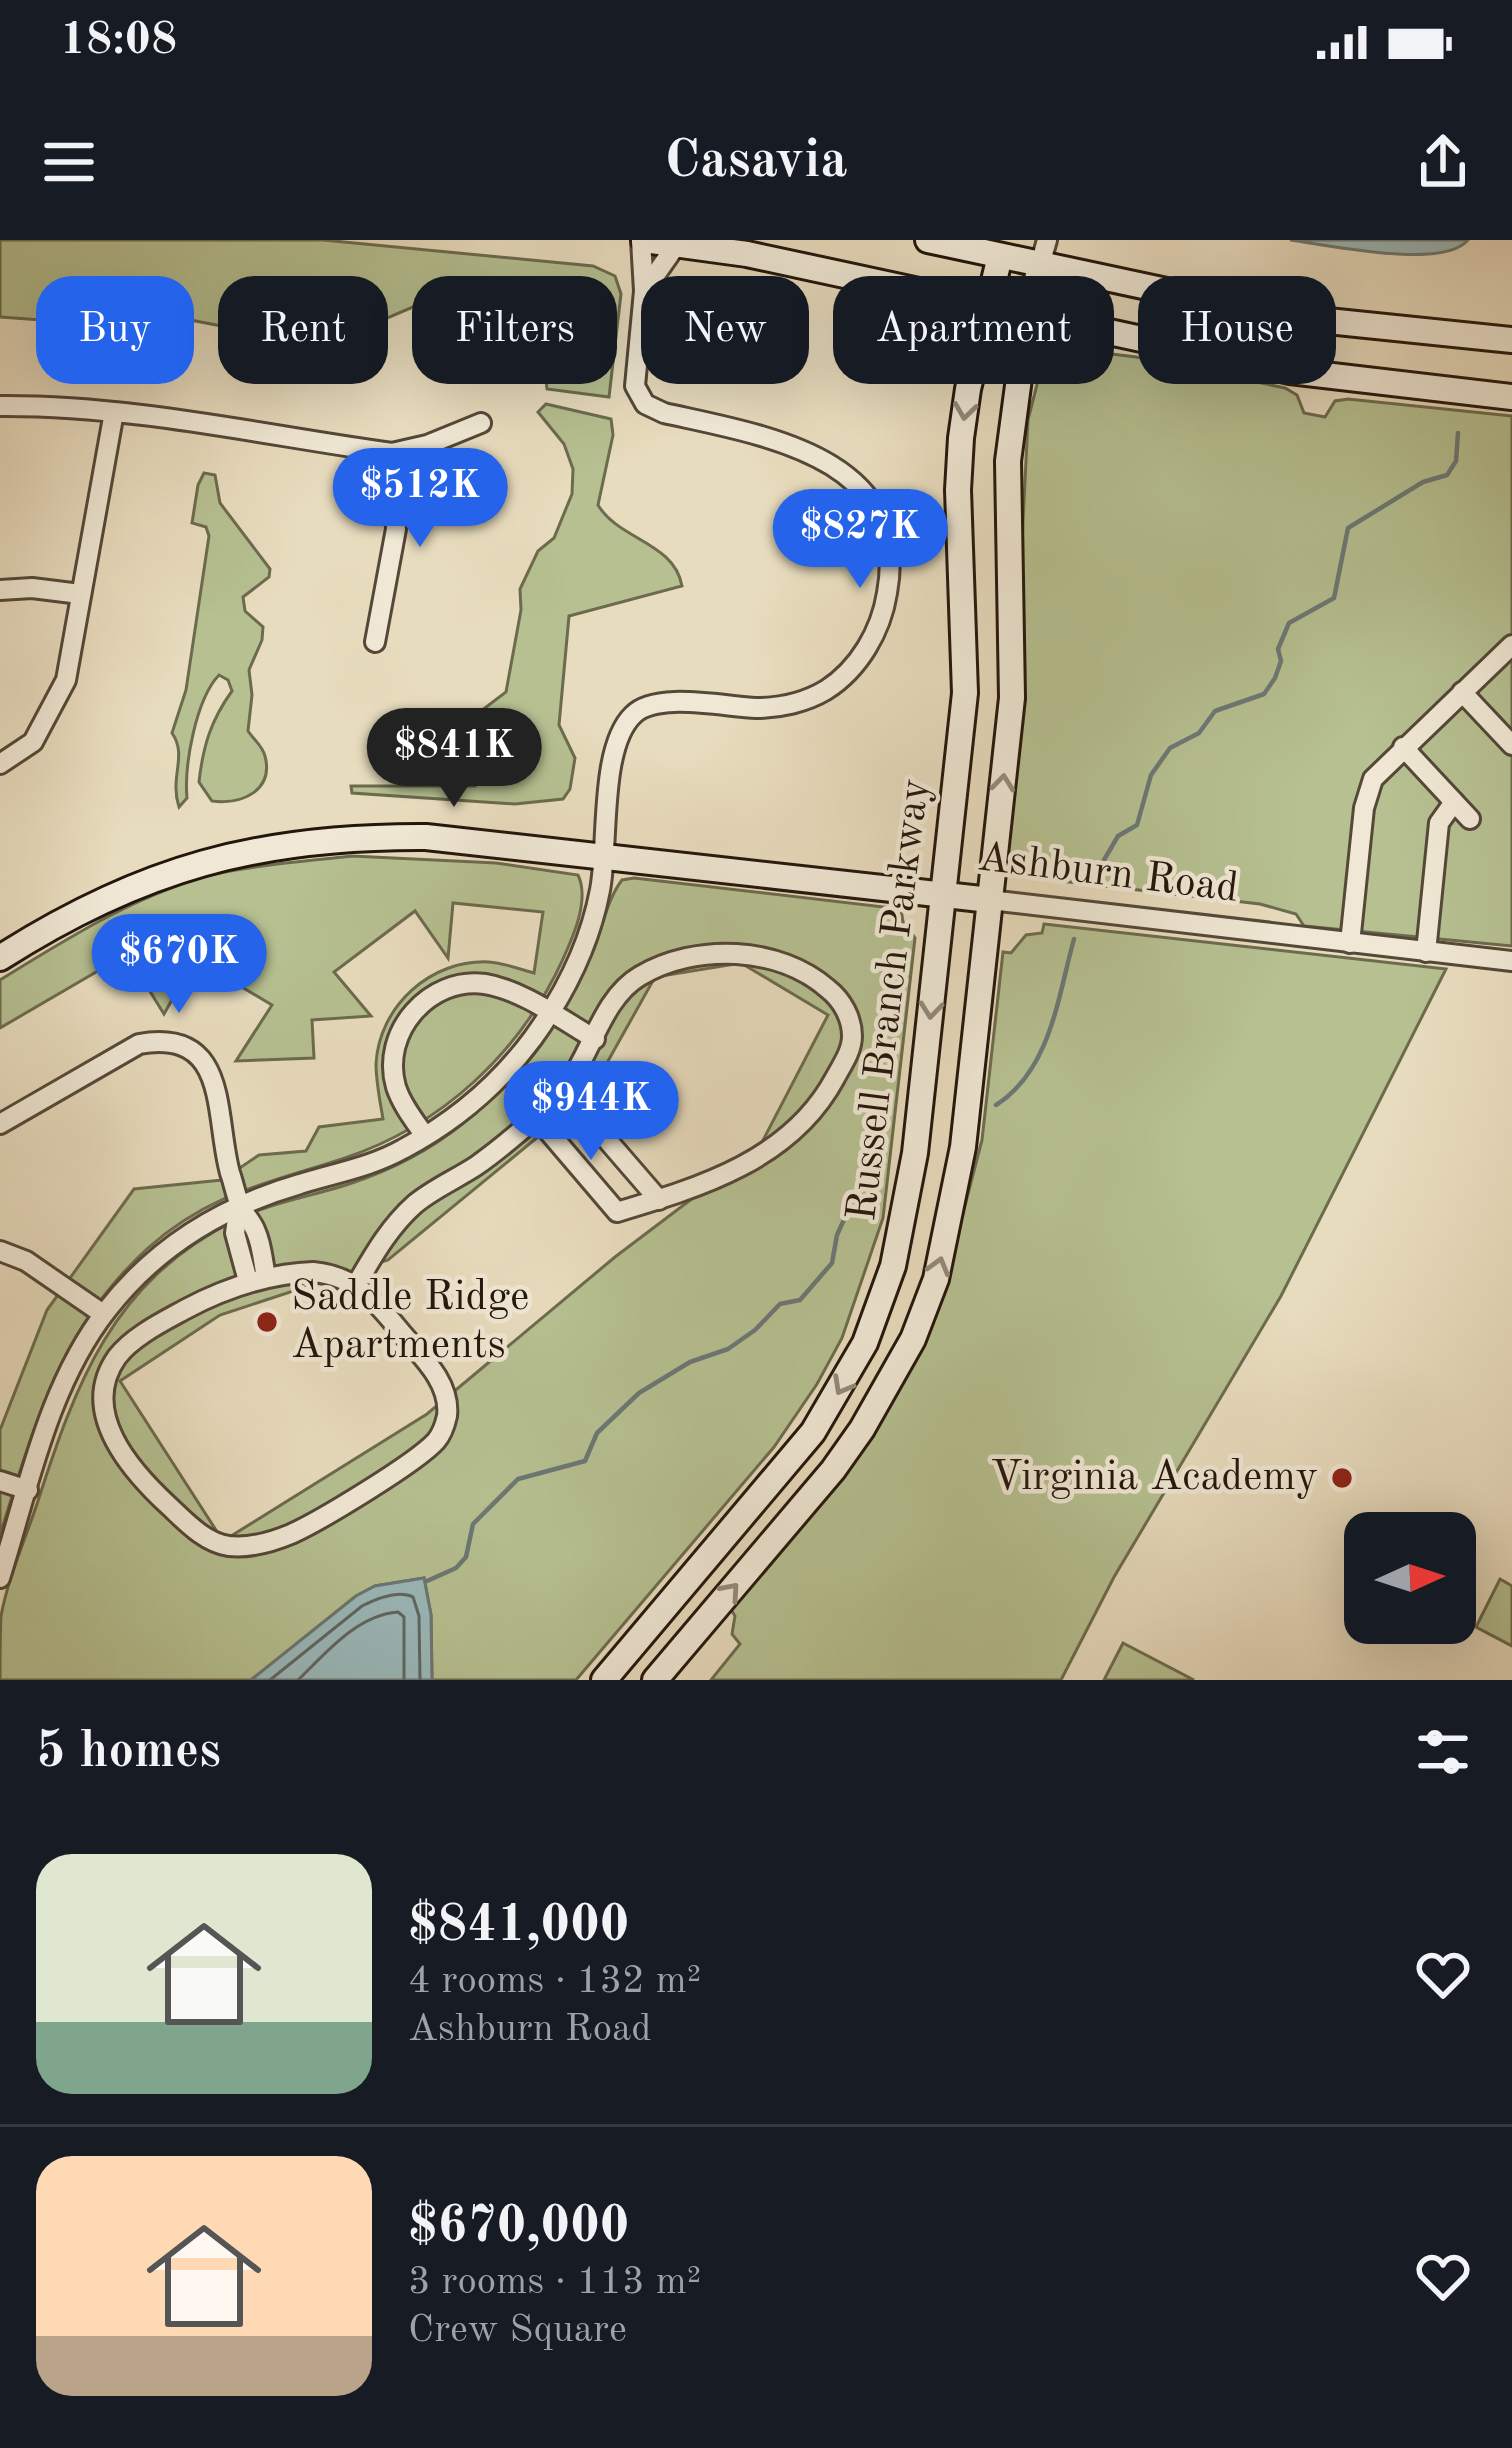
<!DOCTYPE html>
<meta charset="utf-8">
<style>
:root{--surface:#171b24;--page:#20242c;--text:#f1f3f6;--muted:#9ea1a6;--line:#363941;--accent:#2563eb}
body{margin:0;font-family:"Old Standard TT",serif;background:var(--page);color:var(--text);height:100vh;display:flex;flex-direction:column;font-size:45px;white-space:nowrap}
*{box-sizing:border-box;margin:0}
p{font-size:39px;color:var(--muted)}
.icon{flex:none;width:66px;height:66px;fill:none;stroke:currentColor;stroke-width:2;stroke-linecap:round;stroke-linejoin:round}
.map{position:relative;height:1440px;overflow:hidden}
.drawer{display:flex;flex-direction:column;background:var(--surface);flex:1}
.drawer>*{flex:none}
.banner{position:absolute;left:36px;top:36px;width:1440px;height:108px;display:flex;gap:24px}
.needle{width:78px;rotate:87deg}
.buttons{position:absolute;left:1344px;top:1272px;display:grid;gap:24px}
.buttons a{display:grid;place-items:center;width:132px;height:132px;border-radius:24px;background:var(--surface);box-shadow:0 12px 48px #0002;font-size:60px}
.price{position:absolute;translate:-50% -102px;padding:0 27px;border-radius:42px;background:var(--accent);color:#fff;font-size:39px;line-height:78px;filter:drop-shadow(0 3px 6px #0008)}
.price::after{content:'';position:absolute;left:50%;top:72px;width:36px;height:27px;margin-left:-18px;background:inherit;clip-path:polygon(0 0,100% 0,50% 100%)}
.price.current{background:#222;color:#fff}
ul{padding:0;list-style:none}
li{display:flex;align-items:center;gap:36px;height:300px;padding:0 36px}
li+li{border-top:3px solid var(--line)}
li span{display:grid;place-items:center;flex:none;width:336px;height:240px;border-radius:36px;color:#555}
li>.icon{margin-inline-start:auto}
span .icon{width:144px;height:144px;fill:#fffc;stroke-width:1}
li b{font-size:51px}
h2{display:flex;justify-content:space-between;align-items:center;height:144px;padding:0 36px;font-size:51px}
.pill{padding:0 42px;border-radius:36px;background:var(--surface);box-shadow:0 12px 48px #0002;font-size:42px;line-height:108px}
.pill.current{background:var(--accent);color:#fff}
.status{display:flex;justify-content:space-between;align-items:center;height:84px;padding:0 60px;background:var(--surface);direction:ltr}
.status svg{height:33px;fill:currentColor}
header{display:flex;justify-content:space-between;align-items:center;height:156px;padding:0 36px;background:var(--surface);font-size:54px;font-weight:700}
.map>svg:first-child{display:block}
.green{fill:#b6c091;stroke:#6c6b4e;stroke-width:3;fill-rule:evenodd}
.water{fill:#9bb9bb;stroke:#6b7875;stroke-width:3}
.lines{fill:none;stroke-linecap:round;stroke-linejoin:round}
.shore{stroke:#5f6864;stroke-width:3}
.stream{stroke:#6b7875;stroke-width:4.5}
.street-casing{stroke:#544838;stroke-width:24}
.secondary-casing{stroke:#23160c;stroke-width:30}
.street{stroke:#f0e8d5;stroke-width:18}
.secondary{stroke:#f0e8d5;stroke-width:24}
.oneway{stroke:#948a7b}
.poi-dot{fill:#8f2418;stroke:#f0e8d5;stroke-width:4.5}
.labels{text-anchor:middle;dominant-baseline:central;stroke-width:9;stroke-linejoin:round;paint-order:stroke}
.street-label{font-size:42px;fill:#23160c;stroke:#f0e8d5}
.poi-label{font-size:42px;fill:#23160c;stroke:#f0e8d5;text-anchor:start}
</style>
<div class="status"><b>18:08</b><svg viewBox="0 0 49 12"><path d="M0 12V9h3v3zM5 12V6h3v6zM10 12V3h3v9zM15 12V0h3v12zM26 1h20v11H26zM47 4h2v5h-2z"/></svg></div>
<header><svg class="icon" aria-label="menu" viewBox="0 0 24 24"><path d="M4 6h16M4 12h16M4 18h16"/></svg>Casavia<svg class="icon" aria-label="share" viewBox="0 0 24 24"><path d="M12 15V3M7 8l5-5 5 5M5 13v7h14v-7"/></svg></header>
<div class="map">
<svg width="1512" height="1440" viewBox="0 0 1512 1440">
<rect width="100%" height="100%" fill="#e8dcbe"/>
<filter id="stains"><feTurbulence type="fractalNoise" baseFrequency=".00167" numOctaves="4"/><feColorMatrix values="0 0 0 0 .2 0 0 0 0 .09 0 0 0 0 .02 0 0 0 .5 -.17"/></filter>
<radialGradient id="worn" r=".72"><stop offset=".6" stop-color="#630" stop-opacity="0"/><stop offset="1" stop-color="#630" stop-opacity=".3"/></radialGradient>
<g class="green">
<path d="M0 0H323L593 26 615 36 621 54 609 157 547 149 542 104 533 79 503 59 474 54 441 55 385 79 312 77 250 98 237 89 154 73 83 83 0 77Z"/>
<path d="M1070 109 1136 117 1285 148 1297 155 1304 173 1325 177 1335 161 1348 159 1512 176V706L1304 686 1296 674 1260 664 1035 638 1015 625 1007 608 1028 180 1042 125 1053 112Z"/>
<path d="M546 164 611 179 613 195 598 265C619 300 674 302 682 346L569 376 559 485 575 518 570 549 563 559 515 564 352 553 351 546H475L477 474 506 452 521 370 520 349 538 311 554 298 572 254 573 229 564 204 538 172Z"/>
<path d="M204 233 215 235 220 263 270 329 269 337 243 357 245 371 263 387 262 400 249 430 252 455 248 491C254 500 262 505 265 516 274 551 241 565 212 561L199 542C203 506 211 480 232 451L228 440 219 435C196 459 184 525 187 558L179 567C169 537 188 516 172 493L186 450 209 296 206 287 192 283 198 245Z"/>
<path d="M352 616 496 623 578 635C590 660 573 697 562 721 519 814 442 885 345 918 270 943 211 952 148 1008 59 1089 35 1184 0 1295V1190L47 1070 134 949 222 940 259 915 306 911 319 887 383 879C380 861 376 842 376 824 379 766 431 719 489 722 504 723 519 729 534 733L543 672 453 663 448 718 415 671 334 732 371 776 312 780 314 818 236 821 272 765 195 719 164 774 127 714 0 788V740C68 698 142 651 220 633 263 624 308 621 352 616Z"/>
<path d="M634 638 901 669 903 682 915 698 883 978 842 1098 817 1144 774 1207 576 1440H432L431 1375 424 1338 375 1346 356 1356 251 1440H0C0 1420 0 1396 1 1376 8 1338 25 1300 37 1264 76 1143 112 1042 234 981 270 963 308 957 346 945 389 931 431 910 466 881 520 837 564 780 591 716 602 691 606 661 622 640ZM741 723 828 775 759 908 615 1017 427 1174 223 1301 120 1141 220 1075 388 1020 589 855 655 737Z"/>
<path d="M1044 684 1446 729 1281 1056 1114 1337 1061 1440H711L740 1404 732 1394 735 1376 730 1368 856 1218 911 1127 946 1039 982 900 1003 712 1011 713 1026 695 1042 693Z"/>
<path d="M1500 1339 1512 1346V1406L1476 1387Z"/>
<path d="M1123 1403 1194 1440H1104Z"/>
</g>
<g class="water">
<path d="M1290 0H1468C1443 30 1329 5 1290 0Z"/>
<path d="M424 1338 431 1375 432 1440H251L356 1356 375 1346Z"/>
</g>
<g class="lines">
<g class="shore">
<path d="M270 1440 362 1366C376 1359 399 1350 413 1357L419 1376 420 1440"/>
<path d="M298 1440C326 1413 357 1375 398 1372L404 1377V1440"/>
</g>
<g class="stream">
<path d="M1097 632 1118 596 1137 585 1151 535 1170 508 1199 493 1215 471 1264 454 1275 438 1281 421 1278 409 1289 383 1334 358 1348 288 1423 242 1447 235 1456 221 1458 193"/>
<path d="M996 865C1051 830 1058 756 1074 699"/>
<path d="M427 1341 456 1328 466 1317 473 1284 518 1239 585 1221 597 1193 639 1153 690 1122 728 1109 755 1090 780 1064 800 1060 832 1023 837 995 847 973 871 955"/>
</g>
<g class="street-casing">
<g id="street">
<path d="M1040 25 1047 0"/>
<path d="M644 51 677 4"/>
<path d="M0 166C131 165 263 195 392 213L427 205 481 183"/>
<path d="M0 350 32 348 80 354"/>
<path d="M375 402 396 289 392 213"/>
<path d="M1462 452 1512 505"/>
<path d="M1403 507 1470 579"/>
<path d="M0 524 33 502 66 440 114 172"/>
<path d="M990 660 1512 721"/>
<path d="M1350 703 1364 568 1373 539 1512 405"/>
<path d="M1426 712 1439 583 1454 562"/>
<path d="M564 850 659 960"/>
<path d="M0 884 139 804C230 788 214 875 230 933 234 944 236 957 241 968 246 976 253 983 256 992 262 1005 263 1023 266 1037"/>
<path d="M425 896C414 880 402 865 396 847 380 792 430 736 485 744 523 750 562 780 595 799"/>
<path d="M239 965 235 993 248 1041"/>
<path d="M0 1011 26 1021 103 1074"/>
<path d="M313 1032C355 1036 375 1060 400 1091 420 1115 451 1142 447 1176 445 1185 442 1194 436 1201 416 1223 320 1281 291 1294 272 1302 249 1308 229 1306 205 1303 185 1281 169 1266 131 1231 78 1172 117 1117 132 1097 162 1082 184 1070 225 1048 266 1034 313 1032Z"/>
<path d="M356 1045C373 1016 389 987 415 964 433 949 456 939 476 926 496 912 515 896 533 880 544 870 556 860 565 848 591 815 602 758 640 736 696 703 779 706 828 749 842 760 852 778 852 796 852 811 842 825 835 838 791 920 701 947 617 972L536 877"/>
<path d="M0 1241 28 1250"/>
<path d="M0 1338C28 1249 48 1145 107 1070 156 1007 224 966 300 944 335 933 371 927 403 909 454 882 499 844 533 798 564 755 590 703 600 650 609 604 599 508 633 475 656 451 725 467 756 468 780 468 806 462 826 450 859 429 881 391 887 353 912 216 762 195 664 173L645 164 635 146 644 51 641 0"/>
</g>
</g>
<g class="secondary-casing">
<g id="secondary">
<path d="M644 0 747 14 1290 131 1512 157"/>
<path d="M928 0 1246 68 1318 80 1512 100"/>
<path d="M0 718C141 628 259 596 426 597L990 660"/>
<path d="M604 1440 813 1192 865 1103 893 1026 915 913 965 453 958 250 961 198 968 149 1000 16"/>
<path d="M655 1440 833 1230 862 1189 913 1099 936 1039 963 907 1012 458 1008 221 1023 108 1040 25"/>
</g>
</g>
<use href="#street" class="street"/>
<use href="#secondary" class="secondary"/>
</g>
<defs><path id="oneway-chevron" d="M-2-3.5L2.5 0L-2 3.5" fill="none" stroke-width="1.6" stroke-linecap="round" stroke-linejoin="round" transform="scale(3)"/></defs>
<g class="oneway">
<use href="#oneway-chevron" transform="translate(965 171) rotate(98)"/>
<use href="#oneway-chevron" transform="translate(1003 543) rotate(-84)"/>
<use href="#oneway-chevron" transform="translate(931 770) rotate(96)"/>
<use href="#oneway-chevron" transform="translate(939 1026) rotate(-74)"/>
<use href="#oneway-chevron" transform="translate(842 1146) rotate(119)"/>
<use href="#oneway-chevron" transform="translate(731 1351) rotate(-49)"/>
</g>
<g class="poi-dot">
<circle cx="267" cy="1082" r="12"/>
<circle cx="1342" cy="1238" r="12"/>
</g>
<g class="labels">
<g class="street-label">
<text transform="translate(1108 634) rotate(7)">Ashburn Road</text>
<text transform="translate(890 760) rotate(-83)">Russell Branch Parkway</text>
</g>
<g class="poi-label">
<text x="291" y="1058">Saddle Ridge<tspan x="291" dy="48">Apartments</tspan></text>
<text x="1318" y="1238" text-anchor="end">Virginia Academy</text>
</g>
</g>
<rect width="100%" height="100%" filter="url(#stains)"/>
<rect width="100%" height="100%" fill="url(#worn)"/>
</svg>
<div class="buttons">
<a><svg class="needle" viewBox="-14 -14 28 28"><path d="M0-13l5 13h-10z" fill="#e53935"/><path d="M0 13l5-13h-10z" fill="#9ea1a6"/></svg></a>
</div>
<b class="price" style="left:420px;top:310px">$512K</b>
<b class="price" style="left:860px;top:351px">$827K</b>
<b class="price current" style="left:454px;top:570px">$841K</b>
<b class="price" style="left:179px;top:776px">$670K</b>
<b class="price" style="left:591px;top:923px">$944K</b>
<div class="banner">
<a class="pill current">Buy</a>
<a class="pill">Rent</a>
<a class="pill">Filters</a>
<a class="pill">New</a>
<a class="pill">Apartment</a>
<a class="pill">House</a>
</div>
</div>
<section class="drawer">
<h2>5 homes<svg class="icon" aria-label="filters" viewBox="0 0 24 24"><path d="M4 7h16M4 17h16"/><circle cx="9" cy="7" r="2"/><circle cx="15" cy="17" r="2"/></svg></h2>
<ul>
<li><span style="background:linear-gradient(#dfe7d0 70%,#7fa58c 0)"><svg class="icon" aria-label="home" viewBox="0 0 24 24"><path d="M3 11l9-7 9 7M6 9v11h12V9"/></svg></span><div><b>$841,000</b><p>4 rooms · 132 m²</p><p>Ashburn Road</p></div><svg class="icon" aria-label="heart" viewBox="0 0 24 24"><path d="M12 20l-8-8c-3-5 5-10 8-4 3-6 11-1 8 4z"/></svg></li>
<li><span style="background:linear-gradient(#ffd9b3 75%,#b9a48a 0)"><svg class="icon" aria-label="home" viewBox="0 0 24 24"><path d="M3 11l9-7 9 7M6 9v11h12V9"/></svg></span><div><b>$670,000</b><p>3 rooms · 113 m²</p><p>Crew Square</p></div><svg class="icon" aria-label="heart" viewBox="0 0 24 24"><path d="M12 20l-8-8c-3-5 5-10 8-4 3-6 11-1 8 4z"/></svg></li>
</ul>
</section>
